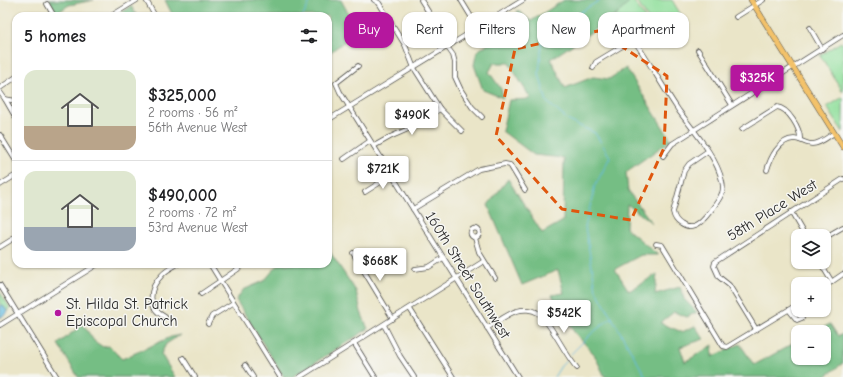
<!DOCTYPE html>
<meta charset="utf-8">
<style>
:root{--surface:#fff;--page:#f6f6f6;--text:#202124;--muted:#757577;--line:#e0e0e0;--accent:#b5179e}
body{margin:0;font-family:"Comic Neue",sans-serif;background:var(--page);color:var(--text);height:100vh;display:flex;flex-direction:column;font-size:15px;white-space:nowrap}
*{box-sizing:border-box;margin:0}
p{font-size:13px;color:var(--muted)}
.icon{flex:none;width:22px;height:22px;fill:none;stroke:currentColor;stroke-width:2;stroke-linecap:round;stroke-linejoin:round}
.map{position:relative;flex:1;overflow:hidden}
.details{position:absolute;left:12px;top:12px;width:320px;height:256px;display:flex;flex-direction:column;background:var(--surface);border-radius:12px;box-shadow:0 1px 3px #0004}
.details>*{flex:none}
.banner{position:absolute;left:344px;top:12px;width:380px;height:36px;display:flex;gap:8px}
.controls{position:absolute;left:791px;top:229px;display:grid;gap:8px}
.controls a{display:grid;place-items:center;width:40px;height:40px;border-radius:8px;background:var(--surface);box-shadow:0 1px 3px #0004;font-size:20px}
.price{position:absolute;translate:-50% -34px;padding:0 9px;border-radius:4px;background:#fff;color:#222;font-size:13px;line-height:26px;filter:drop-shadow(0 1px 2px #0008)}
.price::after{content:'';position:absolute;left:50%;top:24px;width:12px;height:9px;margin-left:-6px;background:inherit;clip-path:polygon(0 0,100% 0,50% 100%)}
.price.active{background:var(--accent);color:#fff}
ul{padding:0;list-style:none}
li{display:flex;align-items:center;gap:12px;height:100px;padding:0 12px}
li+li{border-top:1px solid var(--line)}
li span{display:grid;place-items:center;flex:none;width:112px;height:80px;border-radius:12px;color:#555}
li>.icon{margin-inline-start:auto}
span .icon{width:48px;height:48px;fill:#fffc;stroke-width:1}
li b{font-size:17px}
h2{display:flex;justify-content:space-between;align-items:center;height:48px;padding:0 12px;font-size:17px}
.tag{padding:0 14px;border-radius:12px;background:var(--surface);box-shadow:0 1px 3px #0004;font-size:14px;line-height:36px}
.tag.active{background:var(--accent);color:#fff}
.map>svg:first-child{display:block}
.green{fill:#92e09d;stroke:#5e8664}
.forest{fill:#75be84;stroke:#507458}
.water{fill:#64bce1;stroke:#487486}
.lines{fill:none;stroke-linecap:round;stroke-linejoin:round}
.stream{stroke:#64bce1;stroke-width:1}
.minor-casing{stroke:#484743;stroke-width:5.5}
.major-casing{stroke:#484743;stroke-width:6}
.minor{stroke:#fff;stroke-width:4}
.major{stroke:#f3c26a;stroke-width:5}
.marked{fill:none;stroke:#df570e;stroke-width:3;stroke-dasharray:8 5;stroke-linejoin:round}
.poi-dot{fill:#b5179e;stroke:#f6f6f2;stroke-width:1.5}
.labels{text-anchor:middle;dominant-baseline:central;stroke-width:3;stroke-linejoin:round;paint-order:stroke}
.street-label{font-size:15px;fill:#2b2b2b;stroke:#f6f6f2}
.poi-label{font-size:15px;fill:#2b2b2b;stroke:#f6f6f2;text-anchor:start}
</style>
<div class="map">
<svg width="843" height="377" viewBox="0 0 843 377">
<rect width="100%" height="100%" fill="#f6f6f2"/>
<filter id="ink" filterUnits="userSpaceOnUse"><feTurbulence type="fractalNoise" baseFrequency=".025" numOctaves="2"/><feDisplacementMap in="SourceGraphic" scale="8" xChannelSelector="R" yChannelSelector="G"/><feConvolveMatrix kernelMatrix="1 2 1 2 8 2 1 2 1" color-interpolation-filters="sRGB"/></filter>
<filter id="wash" filterUnits="userSpaceOnUse"><feTurbulence type="fractalNoise" baseFrequency=".012" numOctaves="4" result="noise"/><feDisplacementMap in="SourceGraphic" scale="16" xChannelSelector="R" yChannelSelector="G"/><feGaussianBlur stdDeviation="0.9" result="paint"/><feColorMatrix in="noise" values="0 0 0 0 0 0 0 0 0 0 0 0 0 0 0 0 0 1.4 0 .05"/><feComposite in="paint" operator="in"/></filter>
<g filter="url(#wash)">
<rect width="100%" height="100%" fill="#eae5c8"/>
<g class="green">
<path d="M628 0H633L645 18 633 26 631 36 627 37 615 18Z"/>
<path d="M636 0H672L681 15 656 31Z"/>
<path d="M841 42 843 44V92L820 55Z"/>
<path d="M843 97V132L827 107Z"/>
<path d="M0 292 10 308 8 312 0 318Z"/>
</g>
<g class="forest">
<path d="M49 0H94L69 5 57 13Z"/>
<path d="M165 0H341L358 31 328 54V16H173Z"/>
<path d="M564 0H627L628 4 615 16 551 59 565 88 593 77 609 79 626 68 671 140 626 172 628 191 652 223 627 204 626 228 658 255H641L615 269 629 291 657 274 655 294 680 287 684 299 697 312 687 317 674 312 660 323 682 332 695 326 704 339 680 347 685 362 713 345 712 357 740 344 754 365 798 341V358H824V332H815L830 324 838 336 843 334V363L825 377H605L594 354 574 332 552 295 564 293 558 270 522 285 488 205 508 179 542 233 563 221 564 158 534 155 502 131 509 100 531 99 509 63H494L489 72 501 89 503 98 483 90 474 65 477 51 522 23 517 10 531 21Z"/>
<path d="M131 6 137 16H115Z"/>
<path d="M328 249 356 291 361 312 368 329 292 377H284L236 300 243 290 264 281 276 267 281 264H328Z"/>
<path d="M83 324 94 341 103 347 109 346 122 359 171 337 180 335 166 344 161 354 175 377H78L58 344Z"/>
</g>
<path class="water" d="M0 305H3L8 312 0 318Z"/>
<g class="lines">
<g class="stream">
<path d="M600 0 576 15 569 26 558 35 542 43 539 74 547 102 569 121 595 133 610 157 595 186 585 227 596 290 646 377"/>
<path d="M303 16 311 0"/>
<path d="M570 355 591 334 611 318"/>
<path d="M554 377 561 366 567 360"/>
</g>
</g>
</g>
<g filter="url(#ink)">
<g class="lines">
<g class="minor-casing">
<g id="minor">
<path d="M146 0 155 16"/>
<path d="M374 0 379 3 405 45 414 68 440 109 462 131"/>
<path d="M421 0 436 24 440 37 453 55 455 63V77L461 90 472 107 482 117"/>
<path d="M461 0 478 28"/>
<path d="M47 4 54 16"/>
<path d="M111 16 137 0"/>
<path d="M736 17 763 0"/>
<path d="M810 28 822 49"/>
<path d="M698 50 732 105"/>
<path d="M358 66 336 83 340 92 518 377"/>
<path d="M593 68 596 62 629 42 634 41 636 43C651 65 664 89 679 111 693 130 717 157 722 181 723 185 723 190 722 193 719 201 703 223 695 226 690 228 685 227 681 224 676 221 674 217 673 212L684 171 689 164 708 151"/>
<path d="M0 88 16 77"/>
<path d="M0 92 5 99 16 101"/>
<path d="M5 99 16 118"/>
<path d="M328 120 523 0"/>
<path d="M742 129 777 107C788 108 801 129 800 140"/>
<path d="M0 135 16 161"/>
<path d="M374 146 390 137 406 130 440 109"/>
<path d="M663 156 672 144 843 35"/>
<path d="M344 159 370 141"/>
<path d="M767 170C770 159 779 139 794 139 800 139 806 144 812 144 820 144 828 137 834 133"/>
<path d="M0 185 16 175"/>
<path d="M365 192 392 175"/>
<path d="M413 209 479 169 505 164 510 165 525 190"/>
<path d="M791 212 805 236"/>
<circle cx="475" cy="233" r="4.5"/>
<path d="M475 238 479 252 495 278"/>
<path d="M824 238 843 227"/>
<path d="M656 244 662 245 723 346 727 347 798 304"/>
<path d="M0 247 16 237"/>
<path d="M353 253 393 319"/>
<path d="M820 262 832 282"/>
<path d="M210 264 280 377"/>
<path d="M415 269 429 267 443 258"/>
<path d="M0 285 57 377"/>
<path d="M824 287 843 274"/>
<path d="M201 294 238 269 242 264"/>
<path d="M410 309 453 377"/>
<path d="M789 310 797 320 802 318 798 310"/>
<path d="M165 317C146 307 149 288 162 275 166 270 173 267 178 264"/>
<path d="M208 324 212 316 233 303"/>
<path d="M0 325 98 264"/>
<path d="M384 325 400 356 414 377"/>
<path d="M487 328C496 323 508 313 517 311 523 309 532 309 538 313 550 321 565 355 577 368"/>
<path d="M756 329 729 285 719 277 714 266 715 262 843 179"/>
<path d="M354 343 375 377"/>
<path d="M183 358 195 377"/>
<path d="M245 365 253 377"/>
<path d="M300 377 484 261"/>
</g>
</g>
<g class="major-casing">
<path id="major" d="M751 0 843 147"/>
</g>
<use href="#minor" class="minor"/>
<use href="#major" class="major"/>
</g>
</g>
<path class="marked" d="M598 31 667 76 664 148 631 220 562 209 496 136 515 49Z"/>
<circle class="poi-dot" cx="58" cy="313" r="4"/>
<g class="labels">
<g class="street-label">
<text transform="translate(772 210) rotate(-32)">58th Place West</text>
<text transform="translate(468 275) rotate(58)">160th Street Southwest</text>
</g>
<g class="poi-label">
<text x="66" y="304">St. Hilda St. Patrick<tspan x="66" dy="17">Episcopal Church</tspan></text>
</g>
</g>
</svg>
<div class="controls">
<a><svg class="icon" aria-label="layers" viewBox="0 0 24 24"><path d="M12 4l9 5-9 5-9-5zM3 14l9 5 9-5"/></svg></a>
<a>+</a>
<a>−</a>
</div>
<b class="price active" style="left:757px;top:99px">$325K</b>
<b class="price" style="left:412px;top:136px">$490K</b>
<b class="price" style="left:383px;top:190px">$721K</b>
<b class="price" style="left:380px;top:282px">$668K</b>
<b class="price" style="left:564px;top:334px">$542K</b>
<div class="banner">
<a class="tag active">Buy</a>
<a class="tag">Rent</a>
<a class="tag">Filters</a>
<a class="tag">New</a>
<a class="tag">Apartment</a>
</div>
<section class="details">
<h2>5 homes<svg class="icon" aria-label="filters" viewBox="0 0 24 24"><path d="M4 7h16M4 17h16"/><circle cx="9" cy="7" r="2"/><circle cx="15" cy="17" r="2"/></svg></h2>
<ul>
<li><span style="background:linear-gradient(#dfe7d0 70%,#b9a48a 0)"><svg class="icon" aria-label="home" viewBox="0 0 24 24"><path d="M3 11l9-7 9 7M6 9v11h12V9"/></svg></span><div><b>$325,000</b><p>2 rooms · 56 m²</p><p>56th Avenue West</p></div></li>
<li><span style="background:linear-gradient(#dfe7d0 70%,#9aa5b1 0)"><svg class="icon" aria-label="home" viewBox="0 0 24 24"><path d="M3 11l9-7 9 7M6 9v11h12V9"/></svg></span><div><b>$490,000</b><p>2 rooms · 72 m²</p><p>53rd Avenue West</p></div></li>
</ul>
</section>
</div>
